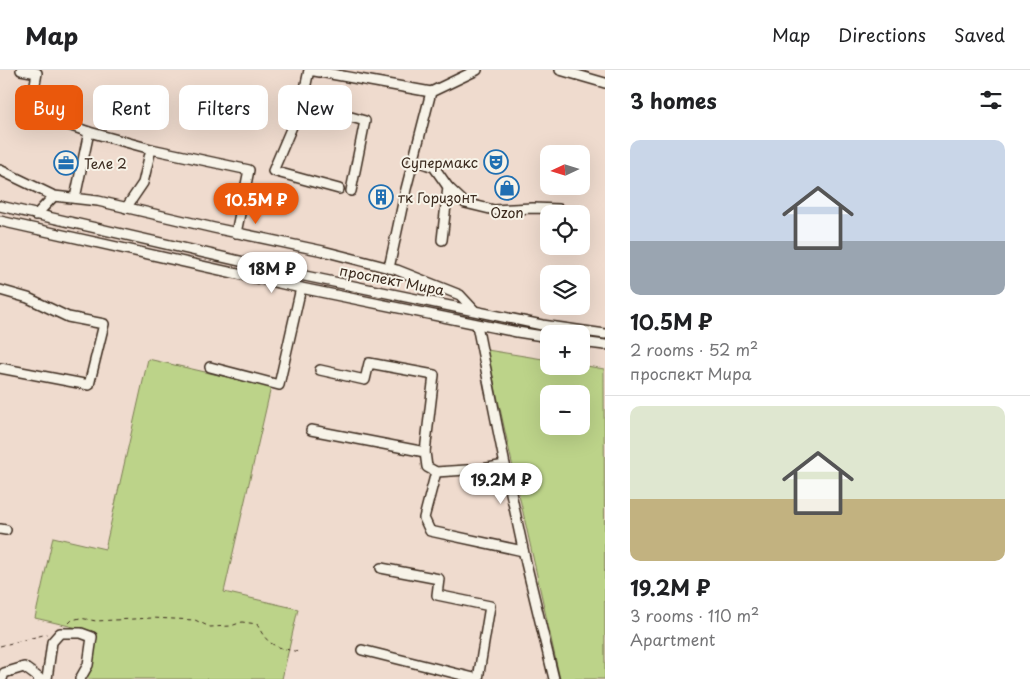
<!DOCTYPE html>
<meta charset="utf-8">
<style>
:root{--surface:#fff;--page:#f6f6f6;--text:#202124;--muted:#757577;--line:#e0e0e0;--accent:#ea580c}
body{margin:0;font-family:"Playpen Sans",sans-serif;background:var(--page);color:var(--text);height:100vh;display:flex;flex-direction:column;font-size:19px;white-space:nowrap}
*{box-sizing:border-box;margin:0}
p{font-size:16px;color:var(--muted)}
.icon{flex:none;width:28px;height:28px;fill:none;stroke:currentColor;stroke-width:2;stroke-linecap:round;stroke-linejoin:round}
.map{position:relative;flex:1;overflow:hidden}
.panel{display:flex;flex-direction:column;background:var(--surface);width:425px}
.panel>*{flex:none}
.top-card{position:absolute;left:15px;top:15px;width:475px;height:45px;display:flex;gap:10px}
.needle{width:32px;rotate:266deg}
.tools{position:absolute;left:540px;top:75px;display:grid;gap:10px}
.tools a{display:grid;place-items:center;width:50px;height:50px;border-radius:10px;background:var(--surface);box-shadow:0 5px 20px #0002;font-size:25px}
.price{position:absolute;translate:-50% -42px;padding:0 11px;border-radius:18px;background:#fff;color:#222;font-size:16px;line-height:32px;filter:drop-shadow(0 1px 2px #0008)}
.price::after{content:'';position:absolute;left:50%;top:30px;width:15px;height:11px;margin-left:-8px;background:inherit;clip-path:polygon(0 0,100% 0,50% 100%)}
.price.on{background:var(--accent);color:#fff}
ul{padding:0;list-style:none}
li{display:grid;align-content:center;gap:10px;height:265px;padding:0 25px}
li+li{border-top:1px solid var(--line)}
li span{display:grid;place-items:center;height:155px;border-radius:10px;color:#555}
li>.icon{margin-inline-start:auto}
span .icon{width:90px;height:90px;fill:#fffc;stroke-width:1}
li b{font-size:21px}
h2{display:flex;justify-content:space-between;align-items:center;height:60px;padding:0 25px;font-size:21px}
.tag{padding:0 18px;border-radius:10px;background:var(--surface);box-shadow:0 5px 20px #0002;font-size:18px;line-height:45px}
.tag.on{background:var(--accent);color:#fff}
header{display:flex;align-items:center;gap:30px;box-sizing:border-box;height:70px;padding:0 25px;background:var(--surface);border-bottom:1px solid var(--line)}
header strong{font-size:24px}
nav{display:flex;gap:28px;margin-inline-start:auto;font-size:18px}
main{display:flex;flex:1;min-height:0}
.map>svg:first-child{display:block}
.green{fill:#bcd389;stroke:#7c7e54;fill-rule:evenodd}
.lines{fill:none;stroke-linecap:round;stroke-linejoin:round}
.minor-casing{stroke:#3b2a1e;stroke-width:12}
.path{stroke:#3b2a1e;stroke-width:1;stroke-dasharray:4 4;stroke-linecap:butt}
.minor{stroke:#f7f3e8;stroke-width:9}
.labels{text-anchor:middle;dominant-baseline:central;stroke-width:4;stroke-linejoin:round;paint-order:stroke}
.poi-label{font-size:14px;fill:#3b2a1e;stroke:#f7f3e8;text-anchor:start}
.street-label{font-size:14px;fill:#3b2a1e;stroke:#f7f3e8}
</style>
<header>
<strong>Map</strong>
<nav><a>Map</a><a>Directions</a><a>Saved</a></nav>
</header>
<main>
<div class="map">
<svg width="605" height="609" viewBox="0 0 605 609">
<rect width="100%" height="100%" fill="#efdbce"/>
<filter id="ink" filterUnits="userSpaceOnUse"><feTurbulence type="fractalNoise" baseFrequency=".02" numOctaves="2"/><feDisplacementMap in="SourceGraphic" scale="10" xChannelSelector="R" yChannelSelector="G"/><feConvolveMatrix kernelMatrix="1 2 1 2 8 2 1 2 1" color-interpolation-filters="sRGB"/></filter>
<g filter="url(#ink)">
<g class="green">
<path d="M487 280 549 290V296H581V295L604 299 605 609H560ZM549 324H581V356H549Z"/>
<path d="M148 289 271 317 224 522 298 539 282 609H85L95 562 35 548 53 467 105 479Z"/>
</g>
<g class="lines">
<g class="minor-casing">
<g id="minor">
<path d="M21 0 37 3 30 42 89 62 151 79 143 113 126 138"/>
<path d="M560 0 605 13"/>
<path d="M302 33 365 51 351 121"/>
<path d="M151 79 249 100 236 163"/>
<path d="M414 90 434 97 448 117 465 133 494 140 533 138 559 139"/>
<path d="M0 100 54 126"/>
<path d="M339 119 273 101 302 33 309 0 431 22"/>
<path d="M75 128 89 62"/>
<path d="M0 136 305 206 542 255 605 264"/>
<path d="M36 145 54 126 98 131 214 158 323 181 397 200 460 225 474 240"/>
<path d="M0 151 301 218 517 262 549 267"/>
<path d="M442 170 448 117"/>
<path d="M389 198 406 119 431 22 477 0"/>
<path d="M0 220 28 228 68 247 104 254 89 315 0 298"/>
<path d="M477 255 505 395 526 493 554 609"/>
<path d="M581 272 605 275"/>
<path d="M210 297 279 315 301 218"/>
<path d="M320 300 365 310 369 293 434 305 425 382 427 397 436 402 482 399 505 395"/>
<path d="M311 360 425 382"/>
<path d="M436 402 424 448 430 461 523 481"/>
<path d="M0 459 6 460"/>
<path d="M381 498 439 509 437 525 490 536 478 609"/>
<path d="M362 580 478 609"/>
<path d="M2 609 4 603 24 597 39 608 38 609"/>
<path d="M47 609 52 572 60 563H81L92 567 88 595 80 609"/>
</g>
</g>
<g class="path">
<path d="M69 553 72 550 80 548 96 551 152 548 195 550 210 557 231 556 242 552 257 554C268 577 276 577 299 582"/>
<path d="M0 576 47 564"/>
</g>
<use href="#minor" class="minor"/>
</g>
</g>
<defs>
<g id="theatre-ring" transform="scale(1.25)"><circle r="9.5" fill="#f7f3e8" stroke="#1f6fb2" stroke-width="1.5"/><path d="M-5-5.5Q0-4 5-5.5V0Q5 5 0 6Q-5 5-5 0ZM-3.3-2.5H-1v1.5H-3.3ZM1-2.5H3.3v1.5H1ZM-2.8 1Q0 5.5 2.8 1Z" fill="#1f6fb2"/></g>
<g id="office-ring" transform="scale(1.25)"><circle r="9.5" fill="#f7f3e8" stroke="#1f6fb2" stroke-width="1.5"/><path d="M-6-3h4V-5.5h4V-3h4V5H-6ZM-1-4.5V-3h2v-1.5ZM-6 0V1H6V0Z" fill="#1f6fb2"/></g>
<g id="shop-ring" transform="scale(1.25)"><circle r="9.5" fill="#f7f3e8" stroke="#1f6fb2" stroke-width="1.5"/><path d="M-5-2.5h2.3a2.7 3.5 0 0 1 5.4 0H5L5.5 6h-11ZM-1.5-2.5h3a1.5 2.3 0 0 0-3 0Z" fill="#1f6fb2"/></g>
<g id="building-ring" transform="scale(1.25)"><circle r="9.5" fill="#f7f3e8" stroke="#1f6fb2" stroke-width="1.5"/><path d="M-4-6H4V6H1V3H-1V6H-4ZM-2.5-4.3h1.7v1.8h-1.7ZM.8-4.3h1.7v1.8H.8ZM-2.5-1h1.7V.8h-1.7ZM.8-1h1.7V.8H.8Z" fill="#1f6fb2"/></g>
</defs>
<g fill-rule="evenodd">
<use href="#theatre-ring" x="496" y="92"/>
<use href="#office-ring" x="66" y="93"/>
<use href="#shop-ring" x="507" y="118"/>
<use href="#building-ring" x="381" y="127"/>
</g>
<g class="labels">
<g class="poi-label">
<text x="478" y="92" text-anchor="end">Супермакс</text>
<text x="84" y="93">Теле 2</text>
<text x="398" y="127">тк Горизонт</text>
<text x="507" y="142" text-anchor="middle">Ozon</text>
</g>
<g class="street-label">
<text transform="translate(392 210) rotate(11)">проспект Мира</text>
</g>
</g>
</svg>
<div class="tools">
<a><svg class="needle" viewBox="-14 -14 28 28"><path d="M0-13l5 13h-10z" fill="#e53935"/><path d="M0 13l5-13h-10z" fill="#757577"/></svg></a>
<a><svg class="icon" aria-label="locate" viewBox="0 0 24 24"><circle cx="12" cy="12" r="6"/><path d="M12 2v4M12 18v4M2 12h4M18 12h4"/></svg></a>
<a><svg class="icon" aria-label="layers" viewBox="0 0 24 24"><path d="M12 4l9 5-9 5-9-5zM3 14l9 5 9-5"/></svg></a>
<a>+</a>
<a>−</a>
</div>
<b class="price on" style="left:256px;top:155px">10.5M ₽</b>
<b class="price" style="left:272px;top:224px">18M ₽</b>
<b class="price" style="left:501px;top:435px">19.2M ₽</b>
<div class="top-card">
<a class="tag on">Buy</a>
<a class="tag">Rent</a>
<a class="tag">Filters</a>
<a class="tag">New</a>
</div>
</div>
<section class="panel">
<h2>3 homes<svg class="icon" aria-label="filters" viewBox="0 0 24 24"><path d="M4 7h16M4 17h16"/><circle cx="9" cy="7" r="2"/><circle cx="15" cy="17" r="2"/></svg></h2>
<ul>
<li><span style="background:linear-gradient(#c9d6e8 65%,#9aa5b1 0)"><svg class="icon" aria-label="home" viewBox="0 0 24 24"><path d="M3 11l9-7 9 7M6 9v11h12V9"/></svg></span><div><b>10.5M ₽</b><p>2 rooms · 52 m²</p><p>проспект Мира</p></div></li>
<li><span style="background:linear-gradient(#dfe7d0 60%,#c2b280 0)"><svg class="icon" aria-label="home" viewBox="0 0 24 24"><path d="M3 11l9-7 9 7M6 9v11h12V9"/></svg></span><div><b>19.2M ₽</b><p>3 rooms · 110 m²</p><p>Apartment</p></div></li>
</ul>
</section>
</main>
